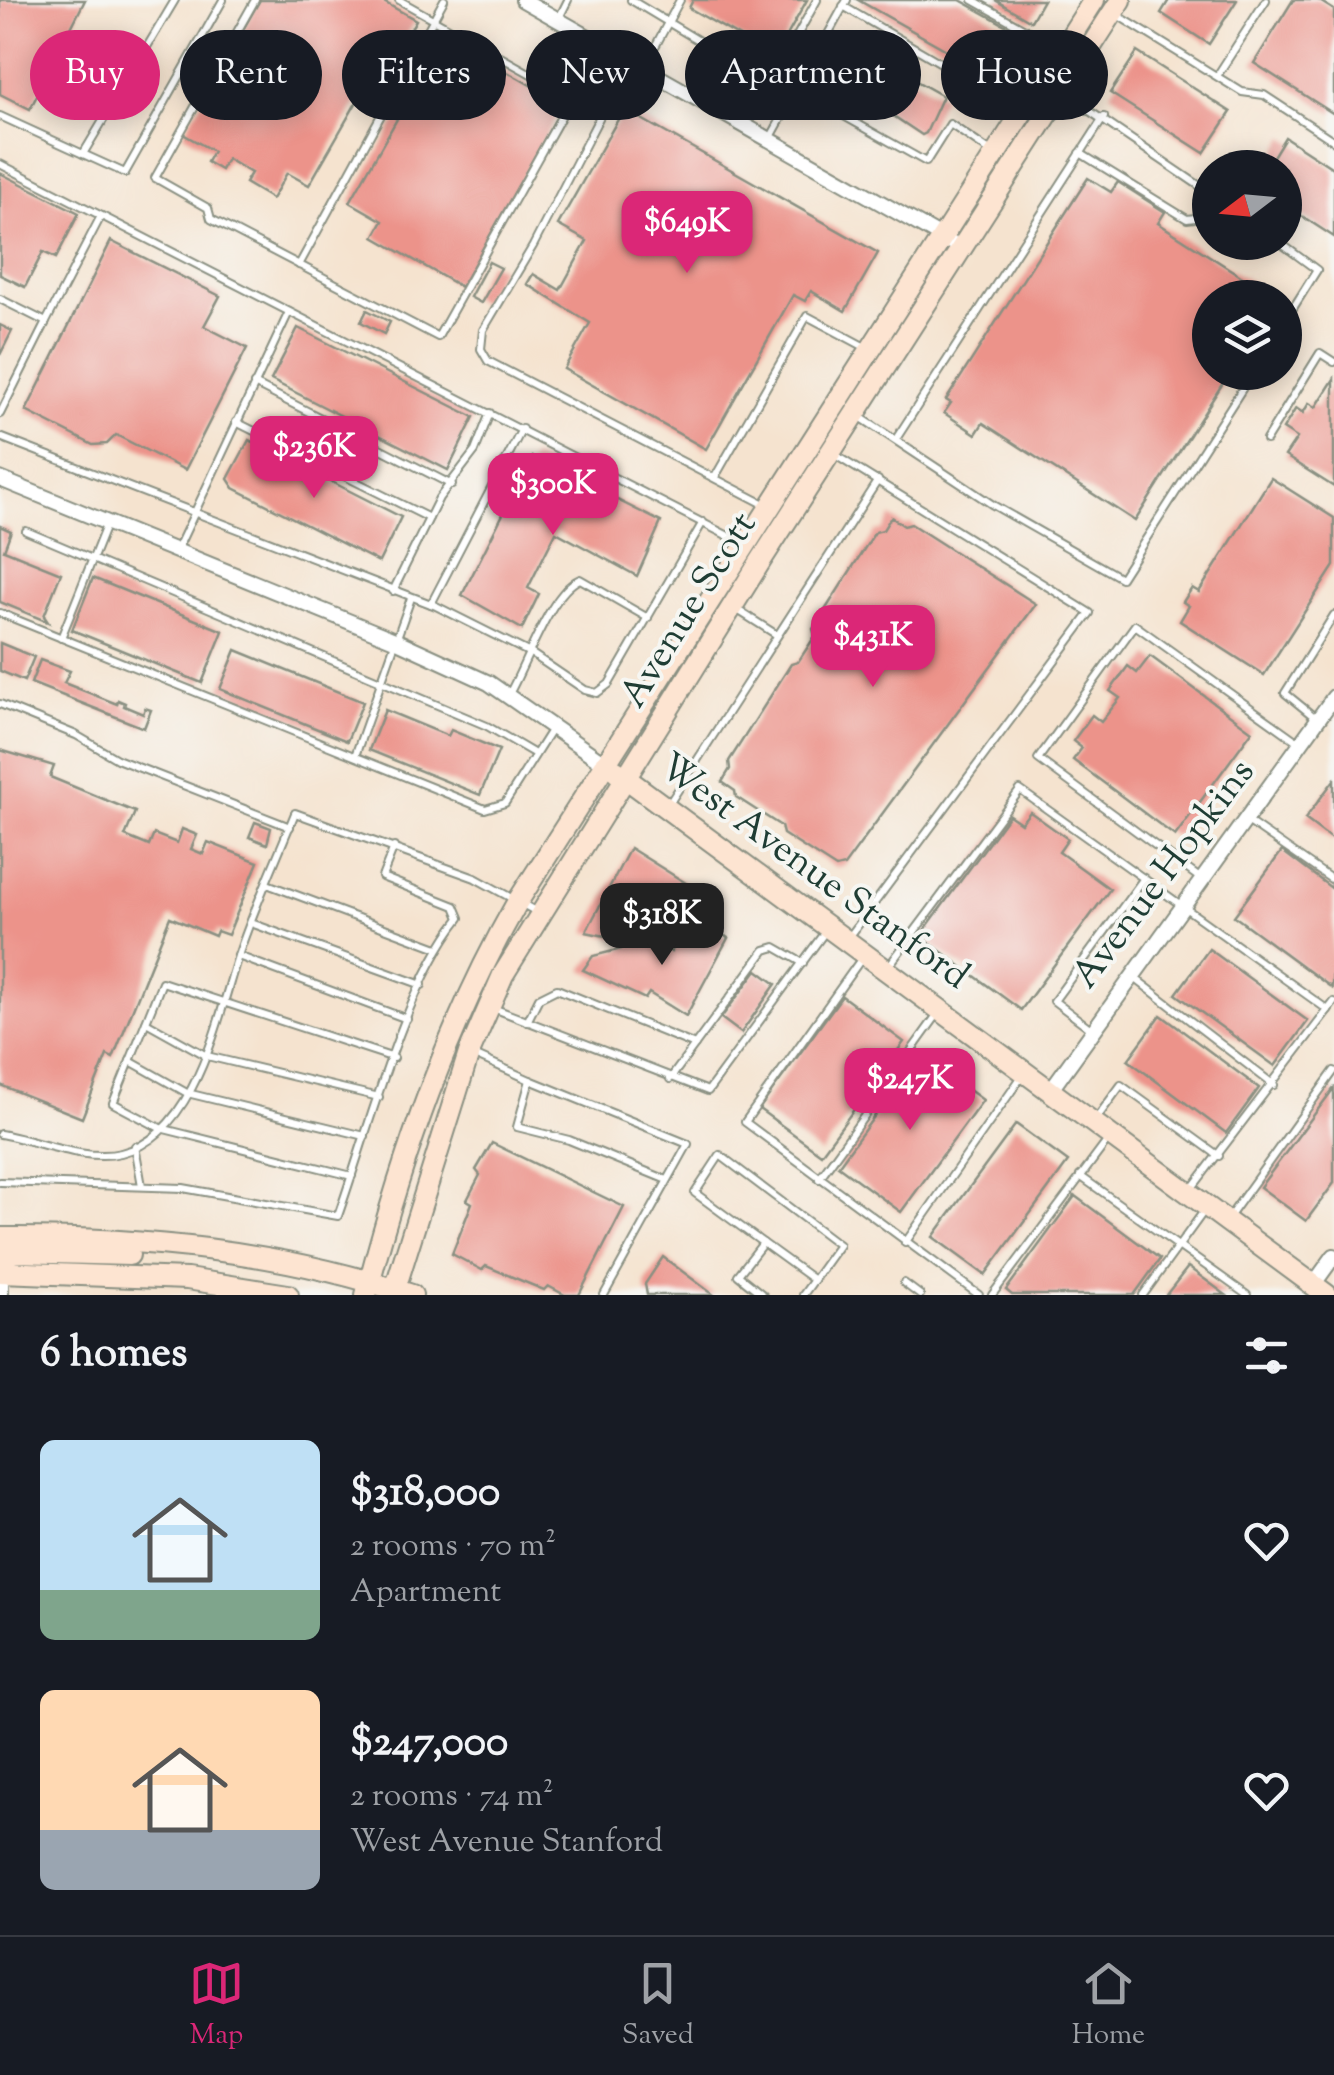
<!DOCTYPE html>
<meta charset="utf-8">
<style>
:root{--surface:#171b24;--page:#20242c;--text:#f1f3f6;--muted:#9ea1a6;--line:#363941;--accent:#db2777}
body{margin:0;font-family:"Sorts Mill Goudy",serif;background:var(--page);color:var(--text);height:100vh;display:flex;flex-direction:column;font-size:38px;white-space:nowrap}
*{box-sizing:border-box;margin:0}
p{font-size:32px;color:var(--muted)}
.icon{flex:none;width:55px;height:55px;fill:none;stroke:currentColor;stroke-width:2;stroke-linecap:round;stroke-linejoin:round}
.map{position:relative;height:1295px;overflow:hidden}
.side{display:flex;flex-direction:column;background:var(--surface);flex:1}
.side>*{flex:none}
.banner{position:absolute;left:30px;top:30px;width:1275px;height:90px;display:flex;gap:20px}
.needle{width:65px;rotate:254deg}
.buttons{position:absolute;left:1192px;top:150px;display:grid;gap:20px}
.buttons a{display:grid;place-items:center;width:110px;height:110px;border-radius:50%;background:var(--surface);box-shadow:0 5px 25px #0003;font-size:50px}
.price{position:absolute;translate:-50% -85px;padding:0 22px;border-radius:20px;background:var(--accent);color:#fff;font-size:32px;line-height:65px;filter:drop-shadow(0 2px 5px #0008)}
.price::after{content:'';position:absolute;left:50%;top:60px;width:30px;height:22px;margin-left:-15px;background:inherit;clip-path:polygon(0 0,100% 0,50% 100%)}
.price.current{background:#222;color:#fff}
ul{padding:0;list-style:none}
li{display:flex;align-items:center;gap:30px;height:250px;padding:0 40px}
li span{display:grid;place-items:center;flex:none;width:280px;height:200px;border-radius:15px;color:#555}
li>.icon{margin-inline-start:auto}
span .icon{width:120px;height:120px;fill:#fffc;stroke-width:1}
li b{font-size:42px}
h2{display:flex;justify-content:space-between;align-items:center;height:120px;padding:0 40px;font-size:42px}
.tag{padding:0 35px;border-radius:45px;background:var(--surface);box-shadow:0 5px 25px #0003;font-size:35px;line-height:90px}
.tag.current{background:var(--accent);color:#fff}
.menu{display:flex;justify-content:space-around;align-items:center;height:140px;border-top:2px solid var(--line);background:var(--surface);font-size:28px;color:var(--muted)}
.menu a{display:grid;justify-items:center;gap:5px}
.menu .current{color:var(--accent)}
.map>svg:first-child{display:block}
.building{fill:#ec938a}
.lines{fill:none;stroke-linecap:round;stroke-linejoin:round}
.lane-casing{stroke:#8a9082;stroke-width:10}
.street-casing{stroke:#8a9082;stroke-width:18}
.secondary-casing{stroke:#8a9082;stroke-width:24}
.lane{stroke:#fff;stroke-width:6}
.street{stroke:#fff;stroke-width:14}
.secondary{stroke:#fde4d1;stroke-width:20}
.labels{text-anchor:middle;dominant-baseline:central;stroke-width:8;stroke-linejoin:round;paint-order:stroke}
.street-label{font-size:38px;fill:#1f3d34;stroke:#f6f6f2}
</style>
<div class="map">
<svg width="1334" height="1295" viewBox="0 0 1334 1295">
<rect width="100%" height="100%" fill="#f6f6f2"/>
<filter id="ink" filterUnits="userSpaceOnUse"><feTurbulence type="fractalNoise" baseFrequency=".01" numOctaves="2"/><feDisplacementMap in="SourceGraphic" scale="20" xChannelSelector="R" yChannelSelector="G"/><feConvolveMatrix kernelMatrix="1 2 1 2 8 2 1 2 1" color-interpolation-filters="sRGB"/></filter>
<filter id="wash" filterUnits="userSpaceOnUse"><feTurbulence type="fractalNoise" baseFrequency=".0048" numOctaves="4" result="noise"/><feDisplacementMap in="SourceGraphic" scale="40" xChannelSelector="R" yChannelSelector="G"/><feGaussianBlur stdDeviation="2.25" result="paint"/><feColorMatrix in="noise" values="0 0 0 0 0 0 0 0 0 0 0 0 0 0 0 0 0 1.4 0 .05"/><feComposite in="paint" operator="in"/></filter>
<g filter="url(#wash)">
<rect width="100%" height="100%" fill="#f5e3cf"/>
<g id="blocks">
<g class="building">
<path d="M0 0H85L30 109 0 94Z"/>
<path d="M260 0H380L416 20 378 84 397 95 433 30 564 104 461 287 374 237 383 221 350 202 397 119 359 98 309 185 287 173 272 199 245 183 251 173 227 159 221 170 207 162 213 151 183 134Z"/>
<path d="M693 0H807L775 57 689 8Z"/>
<path d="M858 0H960L1023 35 998 79Z"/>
<path d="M995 0H1043L1031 21Z"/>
<path d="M1169 0H1237L1209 44 1161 13Z"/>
<path d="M1293 0H1318L1334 10V114L1254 63Z"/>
<path d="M843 40 943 96 926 133 922 135 868 99 855 98 821 78Z"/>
<path d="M1137 52 1231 112 1204 153 1110 93Z"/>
<path d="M624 109 878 253 845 311 811 291 805 301 793 295 706 449 564 369 590 323 527 284 533 274 560 290 587 241 558 225Z"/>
<path d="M1285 137 1334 169V237L1285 205V168H1266Z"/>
<path d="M0 173 79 213 56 258 43 252 25 287 0 275Z"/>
<path d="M1088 178 1111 192 1118 182 1165 212 1158 223 1275 298H1210V372H1230L1135 521 983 423 976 434 944 413 951 403 946 400Z"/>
<path d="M111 241 220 296 204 326 247 348 185 470 116 435 107 444 93 445 26 411Z"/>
<path d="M489 262 501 268 481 303 470 297Z"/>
<path d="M367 310 390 322 384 334 361 322Z"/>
<path d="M0 325 12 331 0 355Z"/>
<path d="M298 328 474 417 448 470 271 380Z"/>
<path d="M1334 379V487L1285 456 1297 438 1283 429 1296 408 1303 413 1309 403 1316 407Z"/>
<path d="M249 440 401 517 379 562 234 488 228 479Z"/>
<path d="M532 457 661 522 637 576 556 532 528 588 539 594 522 629 462 595Z"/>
<path d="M1271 478 1334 518V566L1264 675 1180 621 1189 606 1183 602 1192 588 1199 592Z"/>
<path d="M891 517 904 526 911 524 1036 604 844 866 836 868 783 834 781 826 736 797 735 791 722 782 730 769 729 761 791 664 798 662 815 636 813 629 875 532 883 530Z"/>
<path d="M0 526 11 531 4 550 61 573 44 616 48 622 0 602Z"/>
<path d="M93 578 223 631 202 683 72 630Z"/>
<path d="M0 643 34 657 24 681 0 671Z"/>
<path d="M236 650 363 702 347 741 220 689Z"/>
<path d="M1150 656 1252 731 1175 836 1073 760 1082 748 1073 741 1092 715 1101 722 1120 698 1110 691 1128 666 1137 673Z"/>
<path d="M40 660 70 671 64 683 117 704 118 700 125 703 124 706 143 714 145 708 151 710 144 728 31 683Z"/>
<path d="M385 710 448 736 451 730 499 750 480 795 369 750Z"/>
<path d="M0 750 54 766 50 777 135 812 125 836 149 846 154 834 177 843 182 829 197 835 191 849 203 854 208 842 258 862 228 935 217 931 215 936 170 917 113 1058 107 1055 82 1118 0 1085Z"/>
<path d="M1334 780V841L1305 819Z"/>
<path d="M1030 812 1068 839 1059 852 1110 889 1021 1010 920 936 1009 815 1021 823Z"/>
<path d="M255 822 271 828 267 844 249 837Z"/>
<path d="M630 848 716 902 705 921 677 928 652 913 649 918 628 909 615 938 586 932Z"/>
<path d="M1282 851 1334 890 1332 988 1234 916Z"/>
<path d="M714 929 728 938 686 1016 649 993 645 999 583 970 593 956 621 949 645 935 671 952 681 936Z"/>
<path d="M1209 949 1308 1021 1275 1066 1176 994Z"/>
<path d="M757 970 776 984 741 1033 721 1018Z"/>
<path d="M842 996 904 1042 821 1154 759 1109Z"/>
<path d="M1161 1015 1259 1088 1226 1133 1128 1060Z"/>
<path d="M920 1054 983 1100 901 1212 838 1166Z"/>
<path d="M1334 1088V1183L1306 1221 1260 1187Z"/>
<path d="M1016 1124 1068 1162 985 1275 933 1237Z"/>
<path d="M492 1143 624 1207 579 1295H565L548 1286 544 1290 486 1266 482 1270 452 1254 472 1203 467 1200 480 1175 476 1170Z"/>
<path d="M1075 1196 1160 1259 1134 1295H1012L1006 1290Z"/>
<path d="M663 1257 714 1295H647L645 1284Z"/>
<path d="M1188 1267 1226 1295H1166Z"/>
</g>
</g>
</g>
<g filter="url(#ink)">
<use href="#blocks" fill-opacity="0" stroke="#8a9082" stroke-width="2.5"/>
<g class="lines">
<g class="lane-casing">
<g id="lane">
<path d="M255 0 155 178 208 208 211 219 438 337 572 97"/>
<path d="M399 0 572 97 605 47"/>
<path d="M631 0 759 77H774L817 0"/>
<path d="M680 0 656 45 615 87 533 246 483 330 481 349 488 361 766 505"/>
<path d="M973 0 1057 47"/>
<path d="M843 6 1018 108"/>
<path d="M1114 13 1242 92 1264 95 1334 141"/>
<path d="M559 18 568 0"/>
<path d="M1217 76 1266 0"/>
<path d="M797 90 926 162 950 124 991 152"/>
<path d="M1066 95 1210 193"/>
<path d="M0 116 83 154 175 0"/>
<path d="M771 137 847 0"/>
<path d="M1080 153 1187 219 1195 218 1210 197"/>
<path d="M83 154 125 173 223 0"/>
<path d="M0 164 740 542"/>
<path d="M1279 242 1317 270 1285 321"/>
<path d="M299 265 444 0"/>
<path d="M0 299 46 322 0 414"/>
<path d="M46 322 101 216"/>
<path d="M254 384 452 485"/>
<path d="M857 415 993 505 1121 578 1253 372"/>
<path d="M236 422 429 518"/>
<path d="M0 437 436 606 532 654 585 690 597 693 609 684 703 522"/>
<path d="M896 439 1104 117"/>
<path d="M1266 440 1320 353 1334 362"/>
<path d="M835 455 1090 613 850 936"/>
<path d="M715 477 807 316 865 347"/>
<path d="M26 531 487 726 535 754"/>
<path d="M177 550 289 312"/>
<path d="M393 591 439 498 475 451 490 413"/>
<path d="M431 604 522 429"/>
<path d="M736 609 777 635"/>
<path d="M0 613 485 809 505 803 553 727"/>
<path d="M61 638 107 523"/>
<path d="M509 694C526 665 550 592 580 579L648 618"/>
<path d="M0 704 76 735 117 759 290 827"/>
<path d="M1317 719 1285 693 1334 615"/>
<path d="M355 756 411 598"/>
<path d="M667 807 878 480"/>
<path d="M1246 820 1334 881"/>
<path d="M1201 879 1038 759 1135 625 1301 744"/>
<path d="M267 884 438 948"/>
<path d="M251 923 422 985"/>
<path d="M864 955 745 1122 979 1295"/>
<path d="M238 956 407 1019"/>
<path d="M888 967 1020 790 1328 1010"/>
<path d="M1132 976 1274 1085"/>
<path d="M493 1008 708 1091 827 929"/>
<path d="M146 1022 207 1056 379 1097"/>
<path d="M527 1022 539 998 557 989 695 1045"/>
<path d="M1091 1029 1054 1001 1144 878"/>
<path d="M472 1054 530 1080"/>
<path d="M130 1061 187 1093 365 1136"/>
<path d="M670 1079 765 950 775 947 803 963"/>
<path d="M1096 1119 1121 1085 1219 1156"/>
<path d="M0 1134C36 1140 85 1162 121 1153 196 1135 218 1017 238 956 254 908 276 860 295 813L475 878 537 912"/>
<path d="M135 1146 142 1186"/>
<path d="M352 1176 160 1128 113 1103 162 982 394 1058"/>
<path d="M1080 1176 1247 1295"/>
<path d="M819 1179 937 1015"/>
<path d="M0 1182 183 1188 338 1216C369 1129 404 988 460 918L455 906 382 877 394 847"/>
<path d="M1192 1188 1334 1002"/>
<path d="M1230 1216 1334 1071"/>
<path d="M763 1243 695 1193 720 1155 839 1245 803 1295"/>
<path d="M905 1243 1022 1076"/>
<path d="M904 1283 920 1295"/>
<path d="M604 1295 688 1144 530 1080 517 1127 569 1140 667 1180"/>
<path d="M763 1295 738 1275 763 1243 814 1280"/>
<path d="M992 1295 1108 1140"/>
<path d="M1143 1295 1204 1211"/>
</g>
</g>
<g class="street-casing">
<g id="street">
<path d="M523 0 950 242"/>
<path d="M0 479 397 641 489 683 604 763"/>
<path d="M1050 1091 1334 697"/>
<path d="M1313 1285 1334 1256"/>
<path d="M1 1295V1271"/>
</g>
</g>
<g class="secondary-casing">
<g id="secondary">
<path d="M616 771 1327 1295"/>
<path d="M0 1238C140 1237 279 1250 412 1295"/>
<path d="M0 1258 16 1252 129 1255"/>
<path d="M0 1272 187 1279 288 1295"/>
<path d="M366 1295C402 1156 447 1026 518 901L1094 0"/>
<path d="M393 1295 469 1053 503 975 760 562 1121 0"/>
</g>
</g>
<use href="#lane" class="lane"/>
<use href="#street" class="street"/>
<use href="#secondary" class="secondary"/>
</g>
</g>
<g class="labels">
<g class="street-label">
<text transform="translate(690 611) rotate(-58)">Avenue Scott</text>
<text transform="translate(813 873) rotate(36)">West Avenue Stanford</text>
<text transform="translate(1165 875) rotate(-53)">Avenue Hopkins</text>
</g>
</g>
</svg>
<div class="buttons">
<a><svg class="needle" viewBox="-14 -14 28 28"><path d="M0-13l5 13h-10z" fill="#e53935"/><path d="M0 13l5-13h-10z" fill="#9ea1a6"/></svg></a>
<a><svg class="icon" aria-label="layers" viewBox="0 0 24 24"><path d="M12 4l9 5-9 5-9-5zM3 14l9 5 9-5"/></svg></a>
</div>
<b class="price" style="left:687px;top:276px">$649K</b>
<b class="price" style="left:314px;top:501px">$236K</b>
<b class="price" style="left:553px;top:538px">$300K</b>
<b class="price" style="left:873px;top:690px">$431K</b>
<b class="price current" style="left:662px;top:968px">$318K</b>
<b class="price" style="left:910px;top:1133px">$247K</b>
<div class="banner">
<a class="tag current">Buy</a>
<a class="tag">Rent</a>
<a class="tag">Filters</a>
<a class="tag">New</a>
<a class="tag">Apartment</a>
<a class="tag">House</a>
</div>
</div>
<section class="side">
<h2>6 homes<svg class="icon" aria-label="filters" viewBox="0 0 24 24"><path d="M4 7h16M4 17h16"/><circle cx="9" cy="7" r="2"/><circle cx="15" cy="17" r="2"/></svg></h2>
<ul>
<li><span style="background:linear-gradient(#bfe0f5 75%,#7fa58c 0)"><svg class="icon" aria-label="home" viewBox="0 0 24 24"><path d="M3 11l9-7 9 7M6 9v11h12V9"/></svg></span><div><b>$318,000</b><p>2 rooms · 70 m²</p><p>Apartment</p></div><svg class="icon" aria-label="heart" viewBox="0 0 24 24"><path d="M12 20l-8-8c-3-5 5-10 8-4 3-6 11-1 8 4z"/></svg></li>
<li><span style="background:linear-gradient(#ffd9b3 70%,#9aa5b1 0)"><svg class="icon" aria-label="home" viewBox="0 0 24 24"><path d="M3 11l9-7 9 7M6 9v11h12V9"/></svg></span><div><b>$247,000</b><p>2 rooms · 74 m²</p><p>West Avenue Stanford</p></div><svg class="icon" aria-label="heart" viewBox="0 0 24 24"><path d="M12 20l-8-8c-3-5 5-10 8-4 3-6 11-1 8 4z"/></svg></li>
</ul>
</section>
<nav class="menu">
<a class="current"><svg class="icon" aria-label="map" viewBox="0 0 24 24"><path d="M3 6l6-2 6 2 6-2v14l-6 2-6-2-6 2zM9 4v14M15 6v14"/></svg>Map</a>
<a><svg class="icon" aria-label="saved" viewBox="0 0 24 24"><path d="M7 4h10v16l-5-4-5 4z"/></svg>Saved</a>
<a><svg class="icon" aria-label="home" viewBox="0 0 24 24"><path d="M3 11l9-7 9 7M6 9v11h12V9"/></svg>Home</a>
</nav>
